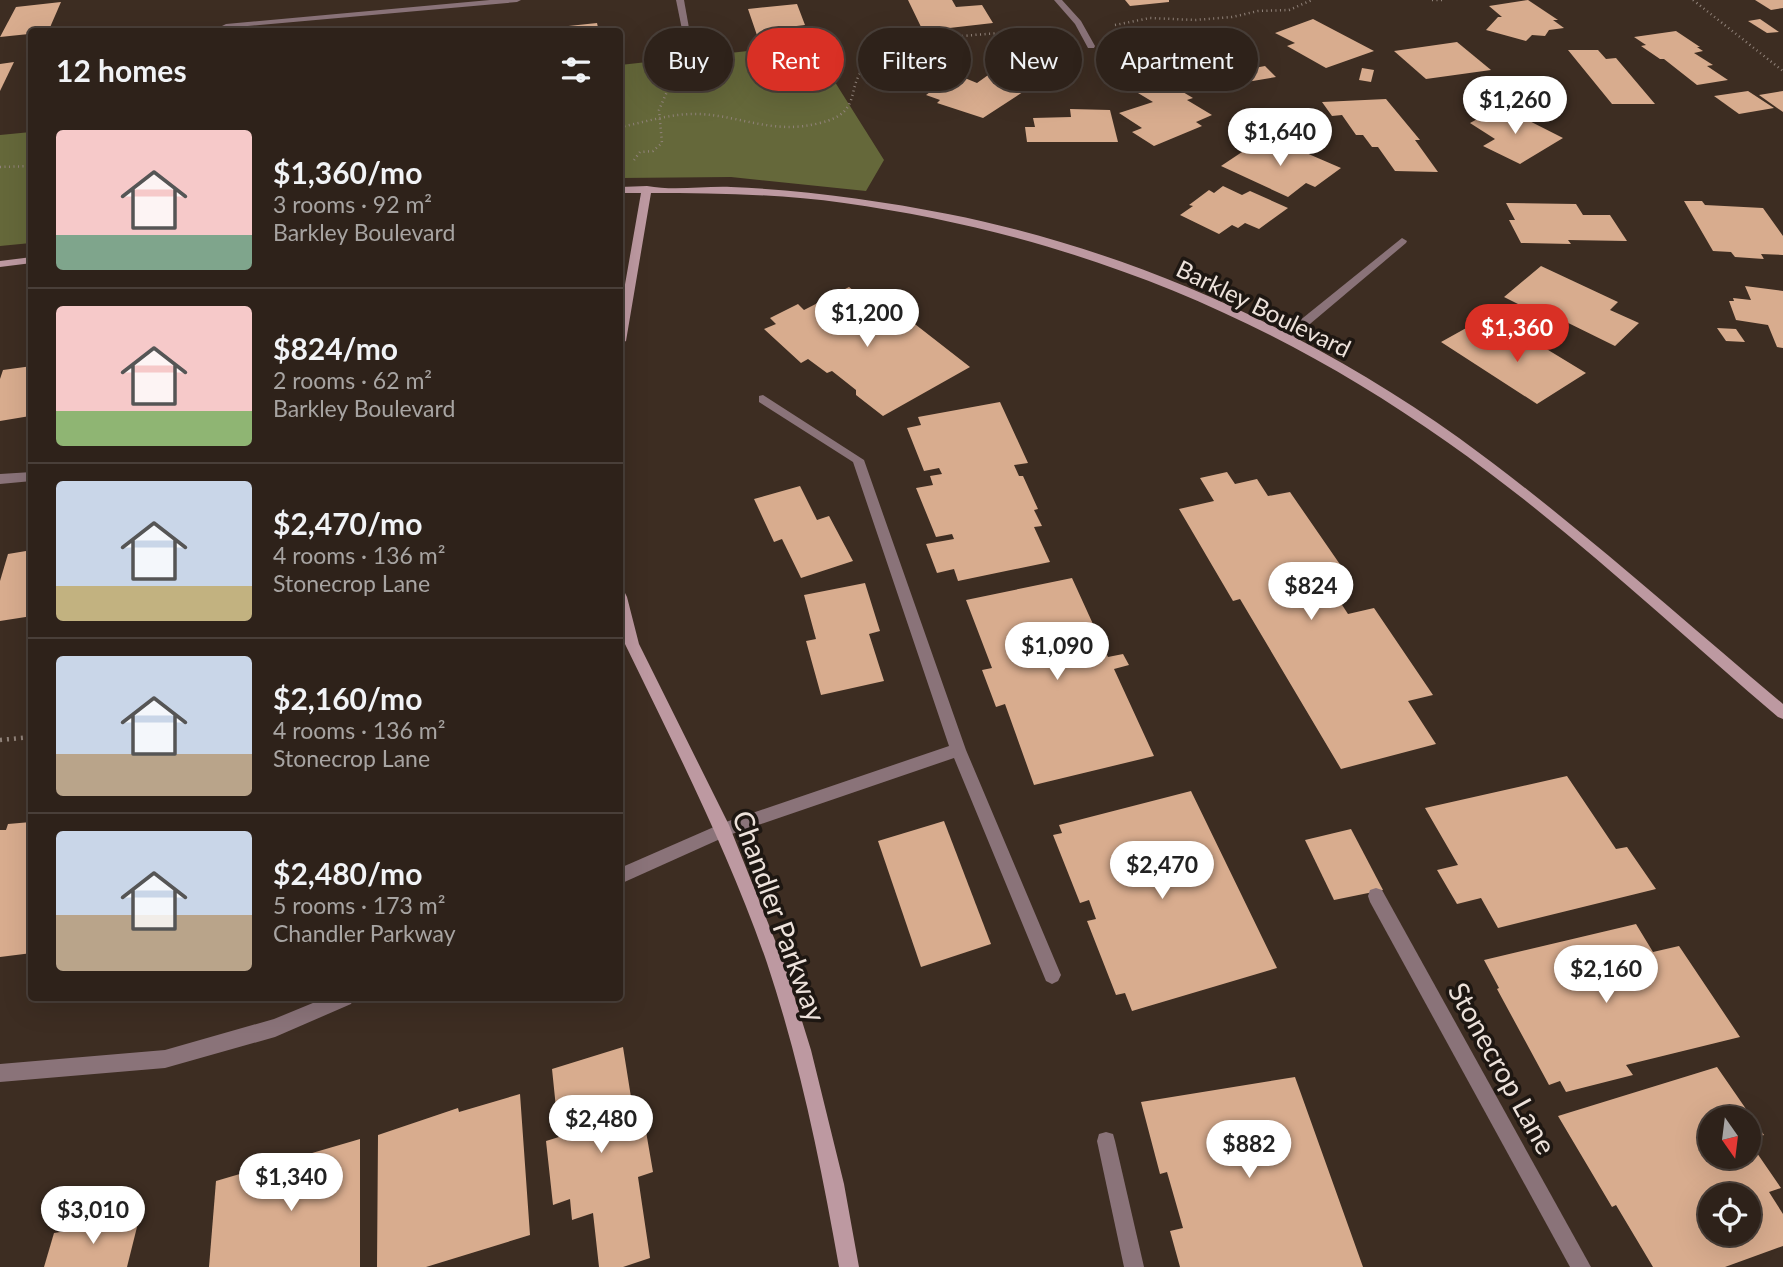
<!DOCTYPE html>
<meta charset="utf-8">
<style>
:root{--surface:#2e221a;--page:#3a2f27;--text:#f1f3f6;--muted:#a7a4a2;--line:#493f39;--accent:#d93025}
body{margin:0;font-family:Lato,sans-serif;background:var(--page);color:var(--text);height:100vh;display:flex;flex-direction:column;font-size:26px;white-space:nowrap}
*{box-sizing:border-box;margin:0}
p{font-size:23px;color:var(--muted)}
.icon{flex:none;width:38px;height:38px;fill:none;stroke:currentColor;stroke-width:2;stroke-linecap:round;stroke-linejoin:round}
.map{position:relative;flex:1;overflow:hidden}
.details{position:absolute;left:28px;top:28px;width:595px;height:973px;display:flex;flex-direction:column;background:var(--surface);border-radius:7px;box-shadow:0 7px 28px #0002,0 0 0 2px var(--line)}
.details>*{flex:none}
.guide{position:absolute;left:644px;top:28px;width:665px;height:63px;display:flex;gap:14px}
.needle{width:46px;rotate:166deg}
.fabs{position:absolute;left:1698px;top:1106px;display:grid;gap:14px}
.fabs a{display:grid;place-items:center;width:63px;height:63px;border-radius:50%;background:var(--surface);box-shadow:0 7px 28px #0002,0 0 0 2px var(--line);font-size:35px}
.price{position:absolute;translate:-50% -60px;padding:0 16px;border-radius:24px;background:#fff;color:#222;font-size:23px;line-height:46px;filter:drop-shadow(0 2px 4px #0008)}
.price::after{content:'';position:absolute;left:50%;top:42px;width:21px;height:16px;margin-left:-10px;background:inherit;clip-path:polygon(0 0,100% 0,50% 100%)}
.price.on{background:var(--accent);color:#fff}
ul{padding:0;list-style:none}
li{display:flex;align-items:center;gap:21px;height:175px;padding:0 28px}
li+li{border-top:2px solid var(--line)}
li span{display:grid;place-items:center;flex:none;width:196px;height:140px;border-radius:7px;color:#555}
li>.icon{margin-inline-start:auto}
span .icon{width:84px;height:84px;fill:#fffc;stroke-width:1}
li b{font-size:30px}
h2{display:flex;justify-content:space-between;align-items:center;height:84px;padding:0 28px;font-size:30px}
.chip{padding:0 24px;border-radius:32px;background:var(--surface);box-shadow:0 7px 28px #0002,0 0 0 2px var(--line);font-size:24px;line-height:63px}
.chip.on{background:var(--accent);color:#fff}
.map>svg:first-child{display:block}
.forest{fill:#65683a}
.building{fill:#d8ac8e;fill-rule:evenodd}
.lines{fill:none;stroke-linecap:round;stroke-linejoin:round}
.path-far1{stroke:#91837a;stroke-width:2.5;stroke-dasharray:1 3.5;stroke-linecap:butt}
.path{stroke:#91837a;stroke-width:4.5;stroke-dasharray:2 5;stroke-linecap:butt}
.lane{fill:#8a7379;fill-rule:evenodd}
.street{fill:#8a7379;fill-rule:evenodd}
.secondary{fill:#bd99a1;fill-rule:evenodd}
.labels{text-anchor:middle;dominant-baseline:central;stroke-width:7;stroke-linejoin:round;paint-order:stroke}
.street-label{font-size:24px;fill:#ede2db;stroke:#1e1712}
.near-street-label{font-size:28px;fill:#ede2db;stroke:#1e1712}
</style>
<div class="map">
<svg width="1783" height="1267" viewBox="0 0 1783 1267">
<rect width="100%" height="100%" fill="#3d2d22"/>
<g class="forest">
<path d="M811 44 884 160 866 191 731 177 620 178V65Z"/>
<path d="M31 132V243L0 246V135Z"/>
</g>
<g class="building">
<path d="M908 0H952L956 7 982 5 993 23 923 31Z"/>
<path d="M1125 0H1169V2L1130 6Z"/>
<path d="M1528 0 1558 20H1553L1564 28 1549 30 1545 36 1532 35 1526 41 1486 30 1498 17H1502L1489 6Z"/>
<path d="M1755 0H1783V8L1771 10Z"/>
<path d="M61 2 48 32 0 37 16 7Z"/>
<path d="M797 4 805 25 788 27 793 40 760 44 748 9Z"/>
<path d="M1313 19 1374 51 1326 68 1287 46 1295 43 1275 33Z"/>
<path d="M1760 19 1779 32 1767 33 1748 21Z"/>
<path d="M597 23 599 32H560L559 27Z"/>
<path d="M1224 28 1241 45 1227 47 1242 59H1239L1249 69 1265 66 1276 77 1223 86 1218 81 1197 80 1181 63 1189 61 1186 58 1195 57 1191 52 1182 53 1166 36Z"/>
<path d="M1676 31 1700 47H1697L1703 51 1694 53 1713 65 1707 66 1728 80 1697 85 1664 59H1660L1641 46 1646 45 1634 37Z"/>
<path d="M1457 42 1491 70 1426 79 1394 51Z"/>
<path d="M1568 50H1598L1606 59 1616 58 1655 104H1612Z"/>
<path d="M14 62 0 91V64Z"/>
<path d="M1362 68 1374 70 1371 82 1359 80Z"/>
<path d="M991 73 1029 88 983 118 937 103 940 100 926 95 955 74 977 83Z"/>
<path d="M1166 82 1193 98 1187 100 1212 115 1196 122 1202 126 1154 146 1132 132 1142 128 1119 113 1153 102 1138 93Z"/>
<path d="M1748 91 1774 108 1739 114 1714 96Z"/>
<path d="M1783 91V112L1759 95Z"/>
<path d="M1386 99 1420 140H1415L1438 172 1395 171 1378 147H1372L1363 135H1356L1342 115 1332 116 1322 102Z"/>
<path d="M1070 109 1110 110 1118 142H1027L1025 127H1035L1033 118 1071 117Z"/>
<path d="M1494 110 1503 114 1510 111 1563 138 1520 164 1483 146 1495 139 1470 123Z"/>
<path d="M1260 140 1284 151 1290 146 1341 168 1315 187 1306 183 1288 197 1221 166Z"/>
<path d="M1223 186 1242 195 1250 191 1288 208 1259 229 1245 223 1238 228 1232 225 1219 234 1180 215 1193 206 1189 205 1209 190 1214 193Z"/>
<path d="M1684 201H1702L1705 205 1763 208 1783 236V255L1761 254 1764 259 1735 257 1731 252 1713 251Z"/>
<path d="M1506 203 1576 204 1583 215H1610L1627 241 1568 240 1571 244 1521 243 1509 220H1515Z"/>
<path d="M1541 266 1618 302 1610 310 1639 323 1615 346 1552 315 1548 319 1504 297Z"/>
<path d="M1745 286 1783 291V348L1777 347 1768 325 1736 320 1729 301H1734L1733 298 1751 300Z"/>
<path d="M849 287 875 308 871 310 878 315 893 307 970 367 883 416 856 395V390L832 371 827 373 808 359 801 363 764 329 776 324 770 318 798 304 804 310Z"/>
<path d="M1468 327 1491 342 1503 334 1525 348 1535 342 1586 373 1537 404 1441 342Z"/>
<path d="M1717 328 1736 329 1745 342 1726 341Z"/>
<path d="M32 366 30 416 0 421V379L3 370Z"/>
<path d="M1000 402 1028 463 1014 465 1019 476H1023L1038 509 1034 510 1042 526 1034 527 1050 562 958 581 954 569 937 573 926 544 954 539 952 534 936 537 916 488 933 485 930 476 942 474 939 468 924 471 907 428 921 425 918 417Z"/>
<path d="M1227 472 1235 484 1257 479 1268 496 1290 492 1348 576 1327 582 1348 614 1374 608 1433 695 1408 701 1436 744 1341 769 1240 599 1233 601 1179 509 1214 501 1200 478Z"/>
<path d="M800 486 817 520 829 516 853 561 801 578 782 539 774 542 754 499Z"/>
<path d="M32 550V616L0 621V581L8 554Z"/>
<path d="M1072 578 1108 657 1123 654 1129 665 1114 669 1154 756 1034 785 1005 704 996 707 982 670 992 668 966 600Z"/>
<path d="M865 583 880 631 869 634 884 681 821 695 806 641 816 639 804 595Z"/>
<path d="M1567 776 1616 849 1627 847 1656 889 1498 928 1481 898 1457 904 1437 870 1458 865 1425 808Z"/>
<path d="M1191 791 1277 968 1132 1011 1125 993 1116 995 1087 921 1096 919 1089 900 1080 903 1053 835 1062 833 1059 825Z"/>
<path d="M944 821 991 944 921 967 878 841Z"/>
<path d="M31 822 28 828H32V953L0 957V830H6L8 824Z"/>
<path d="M1351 829 1383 890 1334 900 1305 840Z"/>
<path d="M1636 924 1653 952 1679 946 1740 1037 1626 1065 1633 1075 1566 1092 1560 1081 1549 1085 1497 989 1499 988 1484 960Z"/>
<path d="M623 1047 634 1116 643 1114 653 1172 638 1177 650 1258 623 1267H599L593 1213 572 1220 570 1199 553 1205 546 1141 559 1137 552 1069Z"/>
<path d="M1717 1067 1764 1135 1748 1140 1781 1188 1769 1192 1783 1214V1246L1725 1267H1653L1616 1205 1612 1207 1558 1116ZM1710 1118H1748V1157H1710ZM1710 1195H1748V1234H1710Z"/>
<path d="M1295 1077 1363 1267H1180L1170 1231 1183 1228 1167 1172 1160 1174 1141 1102Z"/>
<path d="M520 1094 530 1235 426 1267H377L378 1135 458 1108 459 1112Z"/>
<path d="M360 1139V1267H209L216 1181Z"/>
<path d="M139 1219 127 1267H44L54 1233Z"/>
</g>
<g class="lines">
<g class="path-far1">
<path d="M1432 0H1442"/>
<path d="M1693 0 1783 71"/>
<path d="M1115 25 1150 18 1195 20 1232 17 1258 11 1289 10 1312 0"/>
<path d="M620 127C646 122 672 113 699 114 742 116 773 135 820 123 866 112 843 85 868 65 909 32 993 36 1044 29"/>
<path d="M634 160 640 152 653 151 662 143 659 110 675 73"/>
<path d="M0 167 32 166"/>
</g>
<path class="path" d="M0 740 32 737"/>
<g class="lane">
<path d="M763 395 864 460 966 750 1061 975 1058 981 1052 984 1046 981 954 758 723 837 717 835 715 830 717 825 949 746 853 462 759 402V396Z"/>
<path d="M1106 1132 1113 1134 1115 1141 1144 1267H1124L1097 1141 1099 1134Z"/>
</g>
<g class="street">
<path d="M490 0H521L517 2 226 28 222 26 226 24Z"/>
<path d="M676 0H684L694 56 687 54Z"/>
<path d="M1054 0H1062L1081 21 1095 46 1094 48H1088L1075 24Z"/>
<path d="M1402 238 1407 241 1406 243 1291 340H1283V334Z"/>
<path d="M32 472V481L0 484V474Z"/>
<path d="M723 823 729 825 731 830 729 835 620 884V868Z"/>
<path d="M1376 888 1382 890 1591 1267H1570L1370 902 1368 896 1370 890Z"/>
<path d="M325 998H354L351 1004 275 1037 165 1068 0 1082V1064L165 1050 274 1019Z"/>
</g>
<g class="secondary">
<path d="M647 186C674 191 703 186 731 187 803 190 877 200 948 214 1130 250 1308 330 1459 438 1572 520 1676 614 1783 704V719L1778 717C1669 624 1564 524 1447 442 1263 312 1066 234 844 203 780 194 715 193 651 193L626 341 620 344V313L641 193H620V187Z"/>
<path d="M32 257V263L0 267V261Z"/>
<path d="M620 592 625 593 627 597 639 644 729 825 784 963 811 1050 844 1184 859 1267H839C821 1165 800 1062 767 963 729 853 676 749 625 644L620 622Z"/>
</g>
</g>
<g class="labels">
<g class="street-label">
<text transform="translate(1264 308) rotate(26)">Barkley Boulevard</text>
</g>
<g class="near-street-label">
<text transform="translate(780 916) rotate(70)">Chandler Parkway</text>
<text transform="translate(1503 1068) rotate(61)">Stonecrop Lane</text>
</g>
</g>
</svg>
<div class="fabs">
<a><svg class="needle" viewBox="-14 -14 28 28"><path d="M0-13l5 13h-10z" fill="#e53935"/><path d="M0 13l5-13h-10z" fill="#a7a4a2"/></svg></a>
<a><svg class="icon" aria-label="locate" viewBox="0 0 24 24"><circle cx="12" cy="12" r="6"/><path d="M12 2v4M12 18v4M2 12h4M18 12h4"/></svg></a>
</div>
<b class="price" style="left:1515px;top:136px">$1,260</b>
<b class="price" style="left:1280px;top:168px">$1,640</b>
<b class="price" style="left:867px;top:349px">$1,200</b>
<b class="price on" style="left:1517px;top:364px">$1,360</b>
<b class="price" style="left:1311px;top:622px">$824</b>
<b class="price" style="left:1057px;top:682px">$1,090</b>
<b class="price" style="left:1162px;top:901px">$2,470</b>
<b class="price" style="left:1606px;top:1005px">$2,160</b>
<b class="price" style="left:601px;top:1155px">$2,480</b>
<b class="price" style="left:1249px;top:1180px">$882</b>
<b class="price" style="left:291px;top:1213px">$1,340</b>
<b class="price" style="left:93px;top:1246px">$3,010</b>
<div class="guide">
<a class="chip">Buy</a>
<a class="chip on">Rent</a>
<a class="chip">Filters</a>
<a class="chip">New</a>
<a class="chip">Apartment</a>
</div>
<section class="details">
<h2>12 homes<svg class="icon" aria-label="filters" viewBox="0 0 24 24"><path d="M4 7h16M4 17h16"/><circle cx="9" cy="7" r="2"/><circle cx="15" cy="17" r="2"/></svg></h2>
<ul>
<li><span style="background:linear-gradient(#f6c9c9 75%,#7fa58c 0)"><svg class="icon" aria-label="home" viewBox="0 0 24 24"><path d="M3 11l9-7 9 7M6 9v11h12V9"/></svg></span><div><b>$1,360/mo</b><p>3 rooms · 92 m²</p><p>Barkley Boulevard</p></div></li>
<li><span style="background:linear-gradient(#f6c9c9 75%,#8fb573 0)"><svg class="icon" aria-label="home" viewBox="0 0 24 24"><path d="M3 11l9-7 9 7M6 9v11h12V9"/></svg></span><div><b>$824/mo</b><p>2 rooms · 62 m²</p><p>Barkley Boulevard</p></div></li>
<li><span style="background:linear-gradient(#c9d6e8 75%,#c2b280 0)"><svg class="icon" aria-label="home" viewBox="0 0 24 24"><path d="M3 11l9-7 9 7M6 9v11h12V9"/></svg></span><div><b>$2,470/mo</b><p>4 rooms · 136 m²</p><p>Stonecrop Lane</p></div></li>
<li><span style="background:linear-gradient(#c9d6e8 70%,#b9a48a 0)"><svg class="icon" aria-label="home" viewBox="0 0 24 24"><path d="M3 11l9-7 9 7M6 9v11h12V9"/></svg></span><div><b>$2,160/mo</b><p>4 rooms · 136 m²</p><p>Stonecrop Lane</p></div></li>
<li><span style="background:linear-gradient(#c9d6e8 60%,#b9a48a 0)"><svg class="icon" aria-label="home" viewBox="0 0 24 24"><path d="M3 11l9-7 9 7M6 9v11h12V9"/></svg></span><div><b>$2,480/mo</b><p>5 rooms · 173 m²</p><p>Chandler Parkway</p></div></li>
</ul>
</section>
</div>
